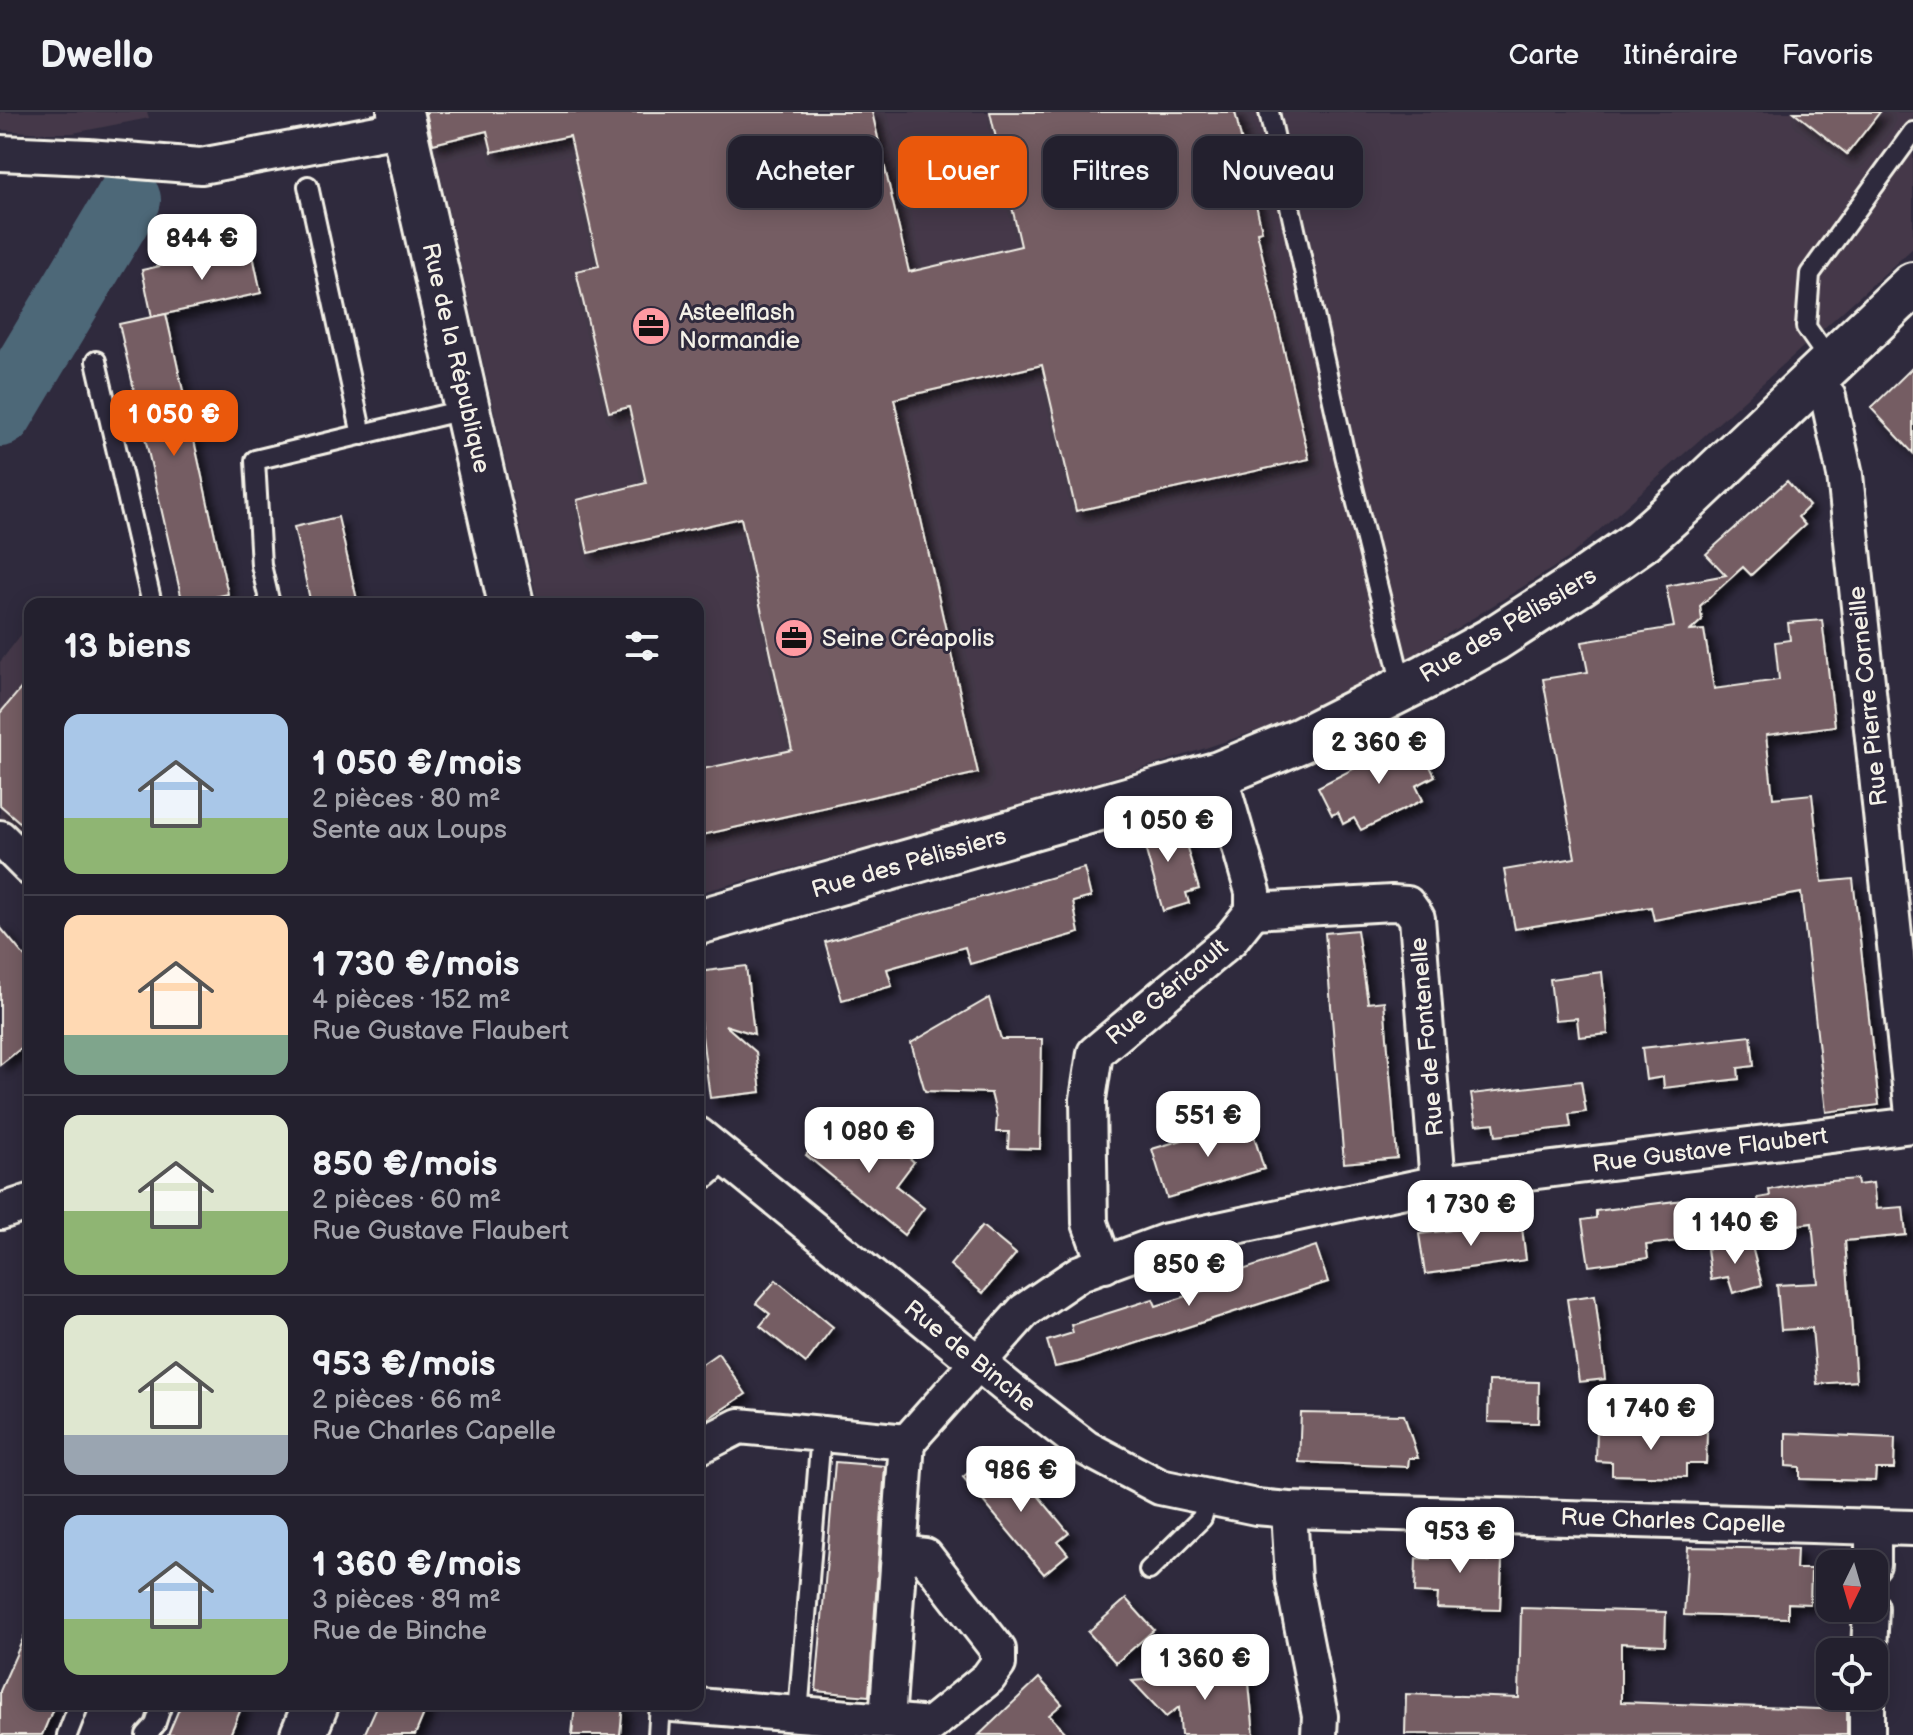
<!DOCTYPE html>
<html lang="fr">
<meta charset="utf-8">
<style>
:root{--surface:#23202e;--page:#2f2d3a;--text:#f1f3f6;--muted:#a3a3aa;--line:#403e4a;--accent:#ea580c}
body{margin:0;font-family:"Balsamiq Sans",sans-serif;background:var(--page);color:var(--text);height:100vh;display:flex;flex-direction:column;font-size:30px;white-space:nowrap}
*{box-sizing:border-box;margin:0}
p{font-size:26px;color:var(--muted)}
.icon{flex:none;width:44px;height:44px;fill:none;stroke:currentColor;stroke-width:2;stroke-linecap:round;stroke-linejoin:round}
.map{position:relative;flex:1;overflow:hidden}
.details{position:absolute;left:24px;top:486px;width:680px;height:1112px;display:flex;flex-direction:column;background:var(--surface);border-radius:16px;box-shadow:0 4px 20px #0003,0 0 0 2px var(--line)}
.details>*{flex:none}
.hud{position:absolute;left:728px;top:24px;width:760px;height:72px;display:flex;gap:16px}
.needle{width:52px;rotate:185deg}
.buttons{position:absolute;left:1816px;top:1438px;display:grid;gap:16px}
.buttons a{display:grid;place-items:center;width:72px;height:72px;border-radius:16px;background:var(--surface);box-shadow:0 4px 20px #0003,0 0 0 2px var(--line);font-size:40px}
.price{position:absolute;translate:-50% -68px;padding:0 18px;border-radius:16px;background:#fff;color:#222;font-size:26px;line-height:52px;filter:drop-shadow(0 2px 4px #0008)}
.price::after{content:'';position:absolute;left:50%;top:48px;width:24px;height:18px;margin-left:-12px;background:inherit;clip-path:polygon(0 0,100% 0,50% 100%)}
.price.current{background:var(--accent);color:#fff}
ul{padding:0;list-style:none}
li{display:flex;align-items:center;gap:24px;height:200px;padding:0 40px}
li+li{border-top:2px solid var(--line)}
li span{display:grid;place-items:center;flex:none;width:224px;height:160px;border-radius:16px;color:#555}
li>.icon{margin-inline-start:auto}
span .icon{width:96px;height:96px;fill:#fffc;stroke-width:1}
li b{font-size:34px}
h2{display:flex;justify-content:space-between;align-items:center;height:96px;padding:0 40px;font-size:34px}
.tag{padding:0 28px;border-radius:16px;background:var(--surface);box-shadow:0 4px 20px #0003,0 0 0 2px var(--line);font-size:28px;line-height:72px}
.tag.current{background:var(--accent);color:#fff}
header{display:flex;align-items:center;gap:48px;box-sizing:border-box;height:112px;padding:0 40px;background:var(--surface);border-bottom:2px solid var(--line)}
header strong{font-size:38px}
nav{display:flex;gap:44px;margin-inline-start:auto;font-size:28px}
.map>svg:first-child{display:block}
.built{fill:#443948}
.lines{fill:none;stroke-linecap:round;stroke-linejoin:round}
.river{stroke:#4e6778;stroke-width:66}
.building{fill:#745d63;stroke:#f4f1e8;stroke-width:2;filter:url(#shadow)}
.lane-casing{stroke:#f4f1e8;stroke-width:24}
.street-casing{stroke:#f4f1e8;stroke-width:40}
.secondary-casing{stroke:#f4f1e8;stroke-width:50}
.lane{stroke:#2f2a3d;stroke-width:18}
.street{stroke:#2f2a3d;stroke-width:34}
.secondary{stroke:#2f2a3d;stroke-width:44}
.labels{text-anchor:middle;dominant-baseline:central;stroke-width:6;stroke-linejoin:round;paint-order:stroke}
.poi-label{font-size:24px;fill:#f4f1e8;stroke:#2f2a3d;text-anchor:start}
.street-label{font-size:24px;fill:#f4f1e8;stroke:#2f2a3d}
</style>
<header>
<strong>Dwello</strong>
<nav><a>Carte</a><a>Itinéraire</a><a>Favoris</a></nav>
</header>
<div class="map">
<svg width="1913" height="1623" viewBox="0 0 1913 1623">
<defs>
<filter id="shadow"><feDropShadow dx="7" dy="7" stdDeviation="4" flood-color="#0009"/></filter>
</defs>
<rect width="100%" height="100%" fill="#2f2a3d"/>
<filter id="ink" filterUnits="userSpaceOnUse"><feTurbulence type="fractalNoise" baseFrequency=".0125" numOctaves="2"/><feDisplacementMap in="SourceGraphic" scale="16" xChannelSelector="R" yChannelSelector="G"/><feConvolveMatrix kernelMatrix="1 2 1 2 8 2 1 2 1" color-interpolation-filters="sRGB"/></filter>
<g filter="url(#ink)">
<g class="built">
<path d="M0 0H147L149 6 73 21H45L0 18Z"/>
<path d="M426 0H1913V136L1567 447 1422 538 1303 603 1167 649 942 716 698 781V492H538Z"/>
<path d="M30 511V738L0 712V550Z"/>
</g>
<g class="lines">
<path class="river" d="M0 302 128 88"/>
</g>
<g class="building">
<path d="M426 0H872L909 160 1021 134 990 0H1235L1262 119 1257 120 1309 347 1076 399 1042 253 894 287 978 661 698 724V658L792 638 741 406 588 441 577 388 646 371 629 295 609 300 576 159 599 154 570 24 492 40 487 19 433 32Z"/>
<path d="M1794 0H1880L1847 42Z"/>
<path d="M251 134 261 181 152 205 142 158Z"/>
<path d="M166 202 228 482 183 492 119 212Z"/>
<path d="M1913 255V341L1871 296Z"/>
<path d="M1787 369 1809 394 1798 405 1805 413 1751 463 1743 455 1700 494 1702 508 1690 519 1704 518 1714 577 1779 568 1775 530 1790 528 1788 511 1822 508 1835 614 1766 623 1773 686 1812 682 1822 770 1853 767 1879 993 1826 1000 1801 781 1654 808 1651 795 1515 817 1504 758 1575 746 1543 567 1588 560 1582 530 1674 515 1666 474 1726 463 1706 442Z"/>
<path d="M338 405 358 492H311L294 415Z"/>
<path d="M30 566V719L0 693V601Z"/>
<path d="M1415 625 1435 664 1416 674 1423 688 1361 718 1354 706 1343 712 1338 700 1332 703 1318 675Z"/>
<path d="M1164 704 1172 732 1185 729 1199 777 1186 781 1189 791 1163 799 1138 711Z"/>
<path d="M1084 756 1091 785 1073 790 1079 821 970 852 965 835 887 857 892 874 842 888 825 830Z"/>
<path d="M0 815 30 851V929L0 953Z"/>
<path d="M1357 818 1368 891 1384 889 1397 1046 1344 1051 1325 821Z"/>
<path d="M746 854 754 922 725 913 756 940 761 980 710 986 698 893V860Z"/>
<path d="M1602 860 1608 922 1579 925 1577 906 1555 908 1550 867Z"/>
<path d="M989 886 1001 927H1042L1040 1037 1008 1036 1009 1020H996L997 1005 991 981 925 979 911 931Z"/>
<path d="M1751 924 1754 954 1738 956 1739 967 1664 976 1663 965 1646 968 1642 936Z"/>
<path d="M1581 969 1586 1000 1569 1002 1571 1015 1496 1024 1494 1011 1476 1013 1471 982Z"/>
<path d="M1249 1008 1264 1057 1167 1086 1152 1037Z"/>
<path d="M827 1017 840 1028 850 1017 880 1042 890 1029 914 1050 896 1074 924 1096 904 1123 806 1043Z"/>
<path d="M1857 1067 1858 1073 1873 1071 1876 1097 1903 1095 1906 1123 1845 1129 1856 1269 1817 1272 1812 1216 1781 1218 1777 1173 1818 1171 1812 1111 1762 1118 1758 1086 1770 1084 1769 1078 1805 1071Z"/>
<path d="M1684 1088V1095L1699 1093 1703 1126 1646 1133 1648 1146 1589 1154 1582 1108 1596 1106V1099Z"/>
<path d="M1508 1111 1509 1118 1522 1116 1526 1148 1425 1162 1419 1122Z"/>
<path d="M982 1114 1016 1142 983 1181 950 1153Z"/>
<path d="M1751 1131 1762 1173 1733 1181 1728 1165 1711 1168 1707 1137Z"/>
<path d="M1316 1134 1328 1170 1078 1250 1055 1255 1047 1229 1073 1221 1071 1213 1153 1187 1156 1194 1199 1180 1236 1168 1233 1161Z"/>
<path d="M776 1168 833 1215 806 1251 760 1214 770 1202 756 1191Z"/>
<path d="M1595 1183 1605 1267 1579 1270 1567 1187Z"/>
<path d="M718 1241 746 1282 698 1313V1255Z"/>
<path d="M1489 1269 1539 1270 1538 1311 1488 1310Z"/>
<path d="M1301 1301 1404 1303 1418 1346H1409L1408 1355 1299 1350Z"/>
<path d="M1597 1317 1707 1320 1706 1352H1686V1365L1612 1363V1350L1596 1349Z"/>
<path d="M1786 1321 1895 1326 1894 1357H1876L1875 1369 1800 1367V1355L1786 1354Z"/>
<path d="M986 1345 1011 1373 1022 1364 1069 1421 1058 1430 1068 1442 1044 1462 963 1365Z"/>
<path d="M835 1350 885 1354 869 1584 816 1579Z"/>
<path d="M1431 1427 1489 1429 1488 1449H1502L1500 1498 1437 1496 1438 1482 1415 1481 1416 1446 1430 1447Z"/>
<path d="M1688 1435 1797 1437 1796 1457H1811L1810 1492 1788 1491V1506L1684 1503Z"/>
<path d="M1126 1487 1154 1518 1116 1551 1088 1520Z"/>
<path d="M1521 1496 1666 1500 1665 1533 1621 1531V1590L1847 1598V1623L1405 1622 1406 1582 1519 1586Z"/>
<path d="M30 1511V1592H55L42 1623H0V1579Z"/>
<path d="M1227 1560 1228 1563 1248 1561 1254 1623H1181L1179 1595 1166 1605 1132 1569Z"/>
<path d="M1039 1566 1062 1592 1049 1603 1068 1623H979Z"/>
<path d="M181 1592H243L230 1623H168Z"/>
<path d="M378 1592H428L415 1623H364Z"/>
<path d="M575 1592H623L620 1623H572Z"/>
</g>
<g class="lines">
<g class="lane-casing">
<g id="lane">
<path d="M1269 0 1345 343 1403 577"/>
<path d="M308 74 362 323"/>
<path d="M96 249 152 492"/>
<path d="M1831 251 1806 215 1810 162 1913 20"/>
<path d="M270 492 261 453 255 348 467 297"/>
<path d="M698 1068 708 1065 728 1047"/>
<path d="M1149 1458 1202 1406 1208 1384"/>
<path d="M798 1602 821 1322"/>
<path d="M67 1623 79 1592"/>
<path d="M146 1623 155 1613 162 1592"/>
<path d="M658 1623 660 1592"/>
</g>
</g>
<g class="street-casing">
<g id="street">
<path d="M0 41 88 45 201 54 404 16"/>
<path d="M1812 269 1828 285 1845 363 1913 1002"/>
<path d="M0 726 30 756"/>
<path d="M1253 799 1392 791 1407 792 1417 806 1438 1071"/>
<path d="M698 1023 1011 1278 1086 1336 1160 1375 1256 1395 1289 1398 1913 1416"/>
<path d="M0 1100 30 1090"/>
<path d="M1105 1153 1090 1111 1088 987 1095 941 1230 828 1253 799V780L1219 662"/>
<path d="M698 1335 739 1314 907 1330"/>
<path d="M1289 1398 1293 1467 1320 1604 1319 1623"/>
<path d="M1873 1452V1415"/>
<path d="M1869 1540 1871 1496"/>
<path d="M673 1592 887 1609 907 1330 1024 1199 1080 1161 1167 1129 1438 1071 1913 1013"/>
<path d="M887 1609 930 1613 988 1566 998 1552V1538L925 1444 899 1441"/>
<path d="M1867 1623V1584"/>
</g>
</g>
<g class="secondary-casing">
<g id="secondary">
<path d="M400 0 511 492"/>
<path d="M698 810 1219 662 1301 628 1427 564 1494 527 1582 470 1642 428 1688 387 1913 173"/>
<path d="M303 1623 316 1592"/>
</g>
</g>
<use href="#lane" class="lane"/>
<use href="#street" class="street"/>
<use href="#secondary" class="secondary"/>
</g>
</g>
<defs>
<g id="office-disc" transform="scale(2)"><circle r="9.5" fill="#ff9aa2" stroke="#2f2a3d"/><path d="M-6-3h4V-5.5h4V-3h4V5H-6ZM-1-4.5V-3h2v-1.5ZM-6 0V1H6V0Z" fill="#111"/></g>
</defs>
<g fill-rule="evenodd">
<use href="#office-disc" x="651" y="214"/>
<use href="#office-disc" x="794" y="526"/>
</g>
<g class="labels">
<g class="poi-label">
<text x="679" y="200">Asteelflash<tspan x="679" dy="28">Normandie</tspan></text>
<text x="822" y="526">Seine Créapolis</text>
</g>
<g class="street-label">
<text transform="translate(456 246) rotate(77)">Rue de la République</text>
<text transform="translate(1508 513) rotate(-31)">Rue des Pélissiers</text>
<text transform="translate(1868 584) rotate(-96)">Rue Pierre Corneille</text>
<text transform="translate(909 751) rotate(-16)">Rue des Pélissiers</text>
<text transform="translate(1167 880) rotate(-40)">Rue Géricault</text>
<text transform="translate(1427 925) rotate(-95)">Rue de Fontenelle</text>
<text transform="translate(1710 1038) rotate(-7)">Rue Gustave Flaubert</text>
<text transform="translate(970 1244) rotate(39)">Rue de Binche</text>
<text transform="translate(1673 1409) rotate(2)">Rue Charles Capelle</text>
</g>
</g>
</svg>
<div class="buttons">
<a><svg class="needle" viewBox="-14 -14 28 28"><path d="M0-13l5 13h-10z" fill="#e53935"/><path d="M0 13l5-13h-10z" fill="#a3a3aa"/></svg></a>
<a><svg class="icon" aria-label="locate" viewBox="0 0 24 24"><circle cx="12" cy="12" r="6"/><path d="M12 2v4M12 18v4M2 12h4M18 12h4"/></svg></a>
</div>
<b class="price" style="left:202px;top:170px">844 €</b>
<b class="price current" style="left:174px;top:346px">1 050 €</b>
<b class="price" style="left:1379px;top:674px">2 360 €</b>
<b class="price" style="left:1168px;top:752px">1 050 €</b>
<b class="price" style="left:1208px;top:1047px">551 €</b>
<b class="price" style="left:869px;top:1063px">1 080 €</b>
<b class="price" style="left:1471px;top:1136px">1 730 €</b>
<b class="price" style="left:1735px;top:1154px">1 140 €</b>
<b class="price" style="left:1189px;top:1196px">850 €</b>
<b class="price" style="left:1651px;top:1340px">1 740 €</b>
<b class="price" style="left:1021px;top:1402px">986 €</b>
<b class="price" style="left:1460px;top:1463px">953 €</b>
<b class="price" style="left:1205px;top:1590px">1 360 €</b>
<div class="hud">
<a class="tag">Acheter</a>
<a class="tag current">Louer</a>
<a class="tag">Filtres</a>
<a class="tag">Nouveau</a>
</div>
<section class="details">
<h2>13 biens<svg class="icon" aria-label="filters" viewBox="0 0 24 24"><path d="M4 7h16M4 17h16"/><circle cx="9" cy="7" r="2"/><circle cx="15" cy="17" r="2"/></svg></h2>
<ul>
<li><span style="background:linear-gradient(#a9c7e8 65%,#8fb573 0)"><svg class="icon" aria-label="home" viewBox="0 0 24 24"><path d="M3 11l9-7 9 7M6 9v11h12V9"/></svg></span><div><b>1 050 €/mois</b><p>2 pièces · 80 m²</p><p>Sente aux Loups</p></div></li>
<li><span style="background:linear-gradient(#ffd9b3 75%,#7fa58c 0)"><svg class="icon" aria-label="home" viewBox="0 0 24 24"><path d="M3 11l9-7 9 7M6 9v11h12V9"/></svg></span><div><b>1 730 €/mois</b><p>4 pièces · 152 m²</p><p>Rue Gustave Flaubert</p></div></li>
<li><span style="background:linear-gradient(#dfe7d0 60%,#8fb573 0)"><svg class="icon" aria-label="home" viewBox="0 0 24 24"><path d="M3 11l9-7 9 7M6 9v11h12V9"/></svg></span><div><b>850 €/mois</b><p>2 pièces · 60 m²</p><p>Rue Gustave Flaubert</p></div></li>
<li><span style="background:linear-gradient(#dfe7d0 75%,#9aa5b1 0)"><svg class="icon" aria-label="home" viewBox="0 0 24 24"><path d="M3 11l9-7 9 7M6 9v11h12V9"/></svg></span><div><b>953 €/mois</b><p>2 pièces · 66 m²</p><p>Rue Charles Capelle</p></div></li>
<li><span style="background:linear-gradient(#a9c7e8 65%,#8fb573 0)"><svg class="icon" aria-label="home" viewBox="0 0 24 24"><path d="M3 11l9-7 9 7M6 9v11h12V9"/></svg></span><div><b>1 360 €/mois</b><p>3 pièces · 89 m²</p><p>Rue de Binche</p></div></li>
</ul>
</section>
</div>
